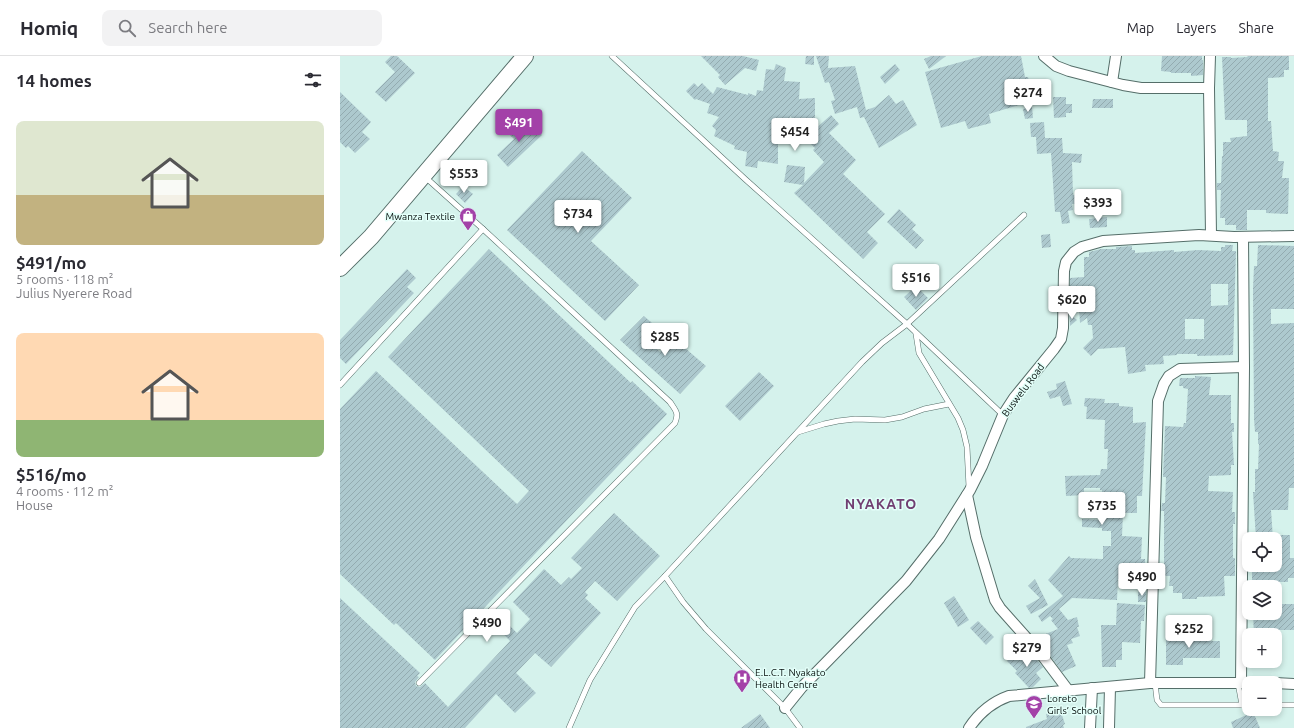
<!DOCTYPE html>
<meta charset="utf-8">
<style>
:root{--surface:#fff;--page:#f2f2f3;--text:#2b2b33;--muted:#7c7c81;--line:#e1e1e2;--accent:#a341a8}
body{margin:0;font-family:Ubuntu,sans-serif;background:var(--page);color:var(--text);height:100vh;display:flex;flex-direction:column;font-size:15px;white-space:nowrap}
*{box-sizing:border-box;margin:0}
p{font-size:13px;color:var(--muted)}
.icon{flex:none;width:22px;height:22px;fill:none;stroke:currentColor;stroke-width:2;stroke-linecap:round;stroke-linejoin:round}
.map{position:relative;flex:1;overflow:hidden}
.panel{display:flex;flex-direction:column;background:var(--surface);width:340px}
.panel>*{flex:none}
.fabs{position:absolute;left:902px;top:476px;display:grid;gap:8px}
.fabs a{display:grid;place-items:center;width:40px;height:40px;border-radius:8px;background:var(--surface);box-shadow:0 2px 6px #0003;font-size:20px}
.price{position:absolute;translate:-50% -34px;padding:0 9px;border-radius:4px;background:#fff;color:#222;font-size:13px;line-height:26px;filter:drop-shadow(0 1px 2px #0008)}
.price::after{content:'';position:absolute;left:50%;top:24px;width:12px;height:9px;margin-left:-6px;background:inherit;clip-path:polygon(0 0,100% 0,50% 100%)}
.price.current{background:var(--accent);color:#fff}
ul{padding:0;list-style:none}
li{display:grid;align-content:center;gap:8px;height:212px;padding:0 16px}
li span{display:grid;place-items:center;height:124px;border-radius:8px;color:#555}
li>.icon{margin-inline-start:auto}
span .icon{width:72px;height:72px;fill:#fffc;stroke-width:1}
li b{font-size:17px}
h2{display:flex;justify-content:space-between;align-items:center;height:48px;padding:0 16px;font-size:17px}
header{display:flex;align-items:center;gap:24px;box-sizing:border-box;height:56px;padding:0 20px;background:var(--surface);border-bottom:1px solid var(--line)}
header strong{font-size:19px}
nav{display:flex;gap:22px;margin-inline-start:auto;font-size:14px}
.search{width:280px;height:36px;background:var(--page);display:flex;align-items:center;gap:10px;box-sizing:border-box;padding:0 14px;border-radius:8px;color:var(--muted);font-size:15px}
main{display:flex;flex:1;min-height:0}
.map>svg:first-child{display:block}
.building{fill:url(#building-hatch);fill-rule:evenodd}
.lines{fill:none;stroke-linecap:round;stroke-linejoin:round}
.service-casing{stroke:#556e69;stroke-width:6}
.minor-casing{stroke:#556e69;stroke-width:12}
.trunk-casing{stroke:#556e69;stroke-width:18}
.service{stroke:#fff;stroke-width:5}
.minor{stroke:#fff;stroke-width:10}
.trunk{stroke:#fff;stroke-width:16}
.labels{text-anchor:middle;dominant-baseline:central;stroke-width:3;stroke-linejoin:round;paint-order:stroke}
.poi-label{font-size:10px;fill:#050e0c;stroke:#e3fff9;text-anchor:start}
.street-label{font-size:10px;fill:#050e0c;stroke:#e3fff9}
.district-label{font-size:14px;font-weight:bold;letter-spacing:1px;fill:#713f72;stroke:#e3fff9}
</style>
<header>
<strong>Homiq</strong>
<div class="search"><svg class="icon" aria-label="search" viewBox="0 0 24 24"><circle cx="10" cy="10" r="6"/><path d="M15 15l6 6"/></svg>Search here</div>
<nav><a>Map</a><a>Layers</a><a>Share</a></nav>
</header>
<main>
<section class="panel">
<h2>14 homes<svg class="icon" aria-label="filters" viewBox="0 0 24 24"><path d="M4 7h16M4 17h16"/><circle cx="9" cy="7" r="2"/><circle cx="15" cy="17" r="2"/></svg></h2>
<ul>
<li><span style="background:linear-gradient(#dfe7d0 60%,#c2b280 0)"><svg class="icon" aria-label="home" viewBox="0 0 24 24"><path d="M3 11l9-7 9 7M6 9v11h12V9"/></svg></span><div><b>$491/mo</b><p>5 rooms · 118 m²</p><p>Julius Nyerere Road</p></div></li>
<li><span style="background:linear-gradient(#ffd9b3 70%,#8fb573 0)"><svg class="icon" aria-label="home" viewBox="0 0 24 24"><path d="M3 11l9-7 9 7M6 9v11h12V9"/></svg></span><div><b>$516/mo</b><p>4 rooms · 112 m²</p><p>House</p></div></li>
</ul>
</section>
<div class="map">
<svg width="954" height="672" viewBox="0 0 954 672">
<defs>
<pattern id="building-hatch" width="6" height="6" patternUnits="userSpaceOnUse"><rect width="6" height="6" fill="#adc9ce"/><path d="M-1 1l2-2M0 6l6-6M5 7l2-2" fill="none" stroke="#93abb0"/></pattern>
</defs>
<rect width="100%" height="100%" fill="#d5f2ec"/>
<g class="building">
<path d="M51 0H57L75 17 46 46 35 36 55 16 45 6Z"/>
<path d="M361 0H403L419 4 416 15 405 12 385 29 378 21 380 19Z"/>
<path d="M466 0H474V9L465 8Z"/>
<path d="M476 0H489L488 12 515 10 526 54 535 51 549 39 556 48 563 44 577 69 539 92 524 61 520 62 517 51 495 58 491 45 495 44 489 26 485 27Z"/>
<path d="M591 0H606L589 13 584 3Z"/>
<path d="M642 0H681L685 21H688L691 33 676 37 679 49 649 58 651 67 628 73 625 65 601 72 585 16Z"/>
<path d="M822 0H862V4H863V19L851 20V17H831V16L821 15Z"/>
<path d="M907 0H949V14H944V21L928 22V65H931L933 95 939 96 938 105H944L942 122H949L948 158 926 157V154H907V174H896V169H885V162H880L881 134H877V127H881L882 100H883V86H891L890 82 907 80V64H885L882 1H891V2L908 1Z"/>
<path d="M436 8 446 12 444 25 460 26 459 43 475 42V73L491 59 499 68 489 77 516 104 503 118 545 158 527 176 538 187 523 203 454 137 463 129 444 126 447 109 465 111 464 127 484 106 473 94 475 92 469 86 472 83 450 60V84H438V108L418 105 417 112 405 110 407 96 394 93 395 90 374 80 376 74 372 70 379 61 367 57 370 48 356 43 355 44 346 35 354 27 358 31 362 27 373 38 377 31 408 39V37L416 40 417 34 423 35 426 13 434 14Z"/>
<path d="M555 8 560 14 545 28 540 21Z"/>
<path d="M703 30 704 39 694 41 693 32Z"/>
<path d="M0 36 31 66 22 76 30 83 15 97 8 90 6 92 0 86Z"/>
<path d="M713 41H726V48H732V57H726V61L714 62Z"/>
<path d="M753 43H773V52H752Z"/>
<path d="M692 51 693 62 685 63 683 53Z"/>
<path d="M182 65 187 71 191 67 202 79 168 111 157 99 174 83 169 78Z"/>
<path d="M704 66 705 82H722L723 97 742 98 741 107 732 106 733 139 744 138 745 147 732 148 733 154 728 155 730 167 722 168 720 156H715L711 97 697 98 696 81H691L690 67Z"/>
<path d="M242 95 292 142 251 185 299 229 265 265 167 174Z"/>
<path d="M123 130 133 138 125 147 116 138Z"/>
<path d="M559 153 576 169 572 173 584 184 576 193 547 166Z"/>
<path d="M767 161V171L750 172 749 163Z"/>
<path d="M710 178 711 191 702 192 701 179Z"/>
<path d="M885 189H893L892 195H896L893 299 857 300V298H837V299L823 300 824 308 805 309 806 315 788 318 785 291 758 293 751 300 743 292 753 282 752 269H748L747 262 740 267 738 237H730V222L744 221V201H749V196L761 193H776V191L792 190V194H795V197L834 194V196L858 194 881 195V191H885ZM871 228H888V249L871 250ZM845 263H864V283H845Z"/>
<path d="M918 189 954 190V253H931V268L954 267V432H949L948 454H931L933 483H916L913 436H915V413H918L919 388H918V376H915L914 363 913 233 914 210H917Z"/>
<path d="M149 193 291 327 292 325 327 358 95 604 56 567 54 569 0 518V353L36 315 177 448 189 435 48 301Z"/>
<path d="M67 213 76 222 67 231 74 237 6 308 0 302V284Z"/>
<path d="M576 230 588 242 576 254 564 241Z"/>
<path d="M731 259 737 264 730 270V260Z"/>
<path d="M304 260 312 267 301 278 320 296 336 279 347 290 345 292 366 310 340 338 280 284Z"/>
<path d="M419 316 434 330 400 365 385 350Z"/>
<path d="M855 320 871 321 869 339H891V367H894V376H892L894 409H891V419L869 420 868 435 893 436 892 456H895V468H893V502H895V520H884L885 540 857 541V543H842V537H833V530H829L830 520H824V455H821L822 447H825L826 421H823L825 370 843 371 844 367H846L848 333 843 332V330H839L840 322H855Z"/>
<path d="M725 325 732 348 723 350 720 340 710 343 707 336 717 333 716 328Z"/>
<path d="M745 342 765 343 764 347H779V350L793 351V367L806 366 802 440H797V457H783L782 480 802 481 801 503H805V517H792L791 521 782 520 781 523H778L777 544 732 542 719 553 728 564 737 561 739 571H737L740 580 731 583 733 587 727 589 736 610 722 616 706 594 703 585 705 584 703 579 718 573 711 564 713 563 710 560 702 566 698 560 723 540 708 524 729 500 731 502 763 503V490H771V475H762V472L742 471V463L762 464V434H760V432H744V439L726 440 725 420 760 419 761 413H767L768 393H764L765 364 746 363 747 351 744 350Z"/>
<path d="M274 457 320 500 277 545 255 525 245 536 248 539 245 542 261 557 211 611 195 597 176 617 196 637 175 657 156 638 125 672H0V542L80 617 77 620 79 621 75 626 76 630 80 631 85 627 108 651 170 585 159 573 166 566 177 577 190 563 173 546 204 513 221 529 229 521 231 523 242 512 231 502Z"/>
<path d="M935 479H950V502H954V522H948V526H939V531L912 529V509H935Z"/>
<path d="M695 523 708 549 691 558 686 550 700 542 688 530Z"/>
<rect x="798" y="536" width="8" height="10"/>
<path d="M614 540 629 564 618 571 604 547Z"/>
<path d="M777 547 805 549 804 565H801L800 587 782 586V604H776V611H762L761 569H776Z"/>
<path d="M937 548H954V574H932V579H914L913 557H937Z"/>
<path d="M638 565 654 581 646 589 630 572Z"/>
<path d="M830 577H844V585H880V602H843V609H826V583H830Z"/>
<path d="M687 592 703 611 696 617 701 623 693 631 689 632 675 617 677 615 667 605 675 598 677 601Z"/>
<path d="M720 653 725 668 723 669 724 672H686V671L707 663 706 658Z"/>
<path d="M913 656 920 672H893L891 666Z"/>
<path d="M420 658 430 672H401Z"/>
</g>
<g class="lines">
<g class="service-casing">
<g id="service">
<path d="M272 0 405 123 567 268 663 359"/>
<path d="M576 278 579 297 618 362 623 374 627 391 629 431"/>
<path d="M0 329 143 173"/>
<path d="M458 376 484 368 498 365 515 363 545 364 562 361 584 353 609 348"/>
<path d="M325 520 343 546 366 573 445 652 460 672"/>
<path d="M79 627 335 367C339 357 336 355 330 346L143 173 84 120"/>
<path d="M815 627 817 644 821 649H909"/>
<path d="M898 627 902 649"/>
<path d="M935 649H954"/>
<path d="M229 672 250 624 295 551 325 520 522 306 542 287 567 268 684 159"/>
</g>
</g>
<g class="minor-casing">
<g id="minor">
<path d="M704 0 716 10 729 15 783 29 801 32H869"/>
<path d="M870 0 869 32 871 179"/>
<path d="M772 26 776 0"/>
<path d="M627 439 636 481 655 544 660 552 701 598 728 634"/>
<path d="M810 627 818 345 824 328 829 320 840 313 904 311"/>
<path d="M901 627 904 311 903 181"/>
<path d="M935 627 954 628"/>
<path d="M445 652 462 631 566 525 599 483 630 434 642 410 663 359 674 342 714 293 721 283 723 272 724 215 726 206 734 196 742 191 763 185 859 179 894 181 954 180"/>
<path d="M629 672C639 657 652 646 669 640L810 627H909"/>
<path d="M750 672 752 632"/>
<path d="M769 672 770 631"/>
</g>
</g>
<g class="trunk-casing">
<path id="trunk" d="M0 212 31 181 185 0"/>
</g>
<use href="#service" class="service"/>
<use href="#minor" class="minor"/>
<use href="#trunk" class="trunk"/>
</g>
<defs>
<g id="shop-pin" transform="scale(0.9)"><path d="M0 17L-7.5 6A9.5 9.5 0 1 1 7.5 6Z" fill="#a341a8" stroke="#e3fff9"/><path d="M-5-2.5h2.3a2.7 3.5 0 0 1 5.4 0H5L5.5 6h-11ZM-1.5-2.5h3a1.5 2.3 0 0 0-3 0Z" fill="#fff"/></g>
<g id="hospital-pin" transform="scale(0.9)"><path d="M0 17L-7.5 6A9.5 9.5 0 1 1 7.5 6Z" fill="#a341a8" stroke="#e3fff9"/><path d="M-5-5h3v3.5h4V-5h3V5h-3V1.5h-4V5h-3Z" fill="#fff"/></g>
<g id="school-pin" transform="scale(0.9)"><path d="M0 17L-7.5 6A9.5 9.5 0 1 1 7.5 6Z" fill="#a341a8" stroke="#e3fff9"/><path d="M0-5L7-2L0 1L-7-2ZM-4 1L0 2.5L4 1V4Q0 6-4 4Z" fill="#fff"/></g>
</defs>
<g fill-rule="evenodd">
<use href="#shop-pin" x="128" y="160"/>
<use href="#hospital-pin" x="402" y="622"/>
<use href="#school-pin" x="694" y="648"/>
</g>
<g class="labels">
<g class="poi-label">
<text x="115" y="160" text-anchor="end">Mwanza Textile</text>
<text x="415" y="616">E.L.C.T. Nyakato<tspan x="415" dy="12">Health Centre</tspan></text>
<text x="707" y="642">Loreto<tspan x="707" dy="12">Girls’ School</tspan></text>
</g>
<g class="street-label">
<text transform="translate(683 334) rotate(-53)">Buswelu Road</text>
</g>
<g class="district-label">
<text x="541" y="448">NYAKATO</text>
</g>
</g>
</svg>
<div class="fabs">
<a><svg class="icon" aria-label="locate" viewBox="0 0 24 24"><circle cx="12" cy="12" r="6"/><path d="M12 2v4M12 18v4M2 12h4M18 12h4"/></svg></a>
<a><svg class="icon" aria-label="layers" viewBox="0 0 24 24"><path d="M12 4l9 5-9 5-9-5zM3 14l9 5 9-5"/></svg></a>
<a>+</a>
<a>−</a>
</div>
<b class="price" style="left:688px;top:57px">$274</b>
<b class="price current" style="left:179px;top:87px">$491</b>
<b class="price" style="left:455px;top:96px">$454</b>
<b class="price" style="left:124px;top:138px">$553</b>
<b class="price" style="left:758px;top:167px">$393</b>
<b class="price" style="left:238px;top:178px">$734</b>
<b class="price" style="left:576px;top:242px">$516</b>
<b class="price" style="left:732px;top:264px">$620</b>
<b class="price" style="left:325px;top:301px">$285</b>
<b class="price" style="left:762px;top:470px">$735</b>
<b class="price" style="left:802px;top:541px">$490</b>
<b class="price" style="left:147px;top:587px">$490</b>
<b class="price" style="left:849px;top:593px">$252</b>
<b class="price" style="left:687px;top:612px">$279</b>
</div>
</main>
